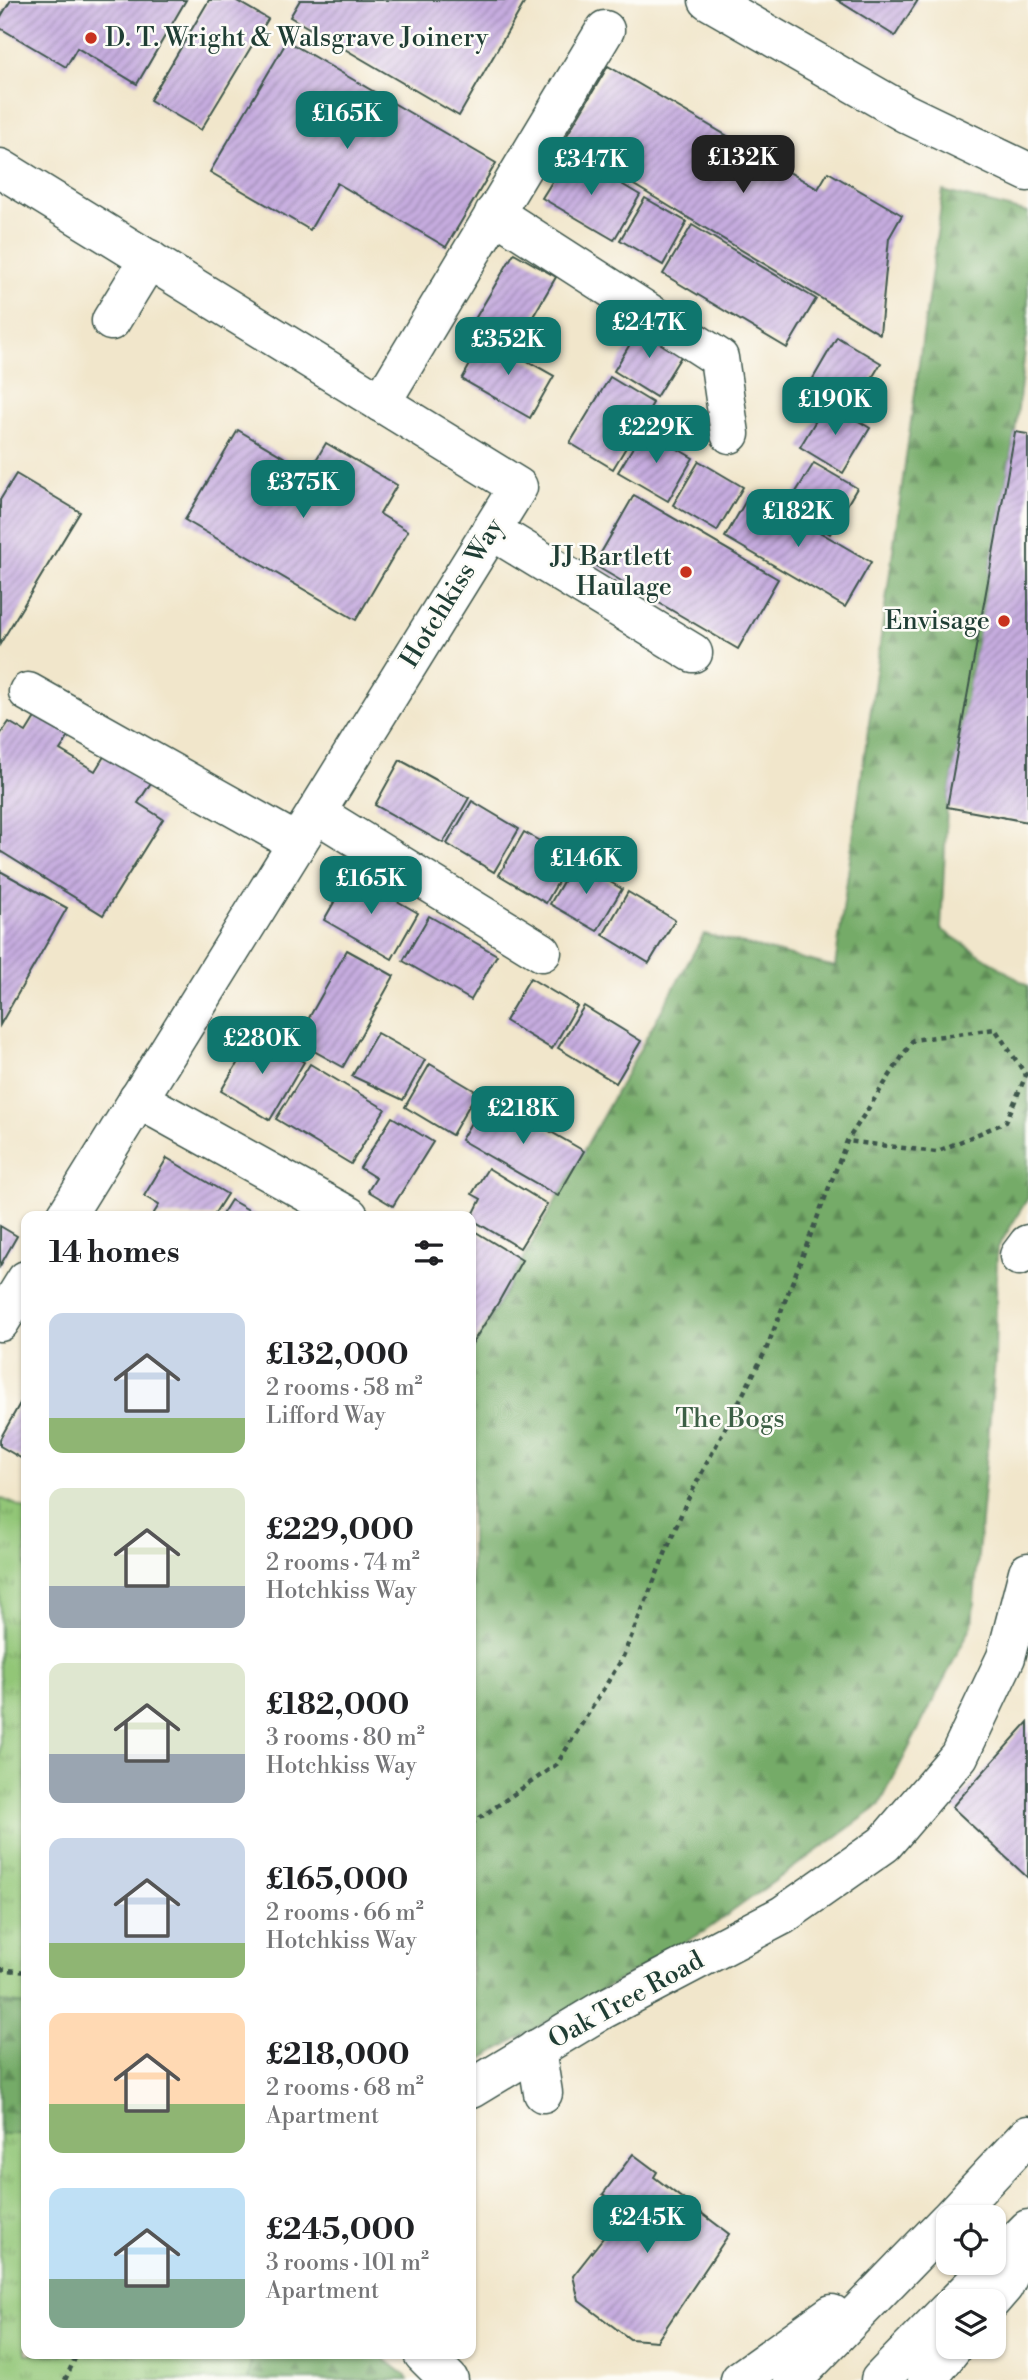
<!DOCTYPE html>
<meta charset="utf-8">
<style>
:root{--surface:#fff;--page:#f2f2f2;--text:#202124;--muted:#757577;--accent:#0f766e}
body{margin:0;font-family:"Libre Bodoni",serif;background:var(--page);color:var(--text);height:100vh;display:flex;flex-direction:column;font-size:26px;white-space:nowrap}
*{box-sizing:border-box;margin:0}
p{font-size:23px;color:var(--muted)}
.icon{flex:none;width:38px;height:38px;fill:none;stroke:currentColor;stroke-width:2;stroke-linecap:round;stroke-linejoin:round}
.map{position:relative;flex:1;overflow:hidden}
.drawer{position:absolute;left:21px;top:1211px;width:455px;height:1148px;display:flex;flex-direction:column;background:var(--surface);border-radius:14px;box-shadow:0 2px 5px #0004}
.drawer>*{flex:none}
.tools{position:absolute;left:936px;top:2205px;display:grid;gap:14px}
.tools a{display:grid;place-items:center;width:70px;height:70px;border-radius:14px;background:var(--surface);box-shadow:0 2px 5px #0004;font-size:35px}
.price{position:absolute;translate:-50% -60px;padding:0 16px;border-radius:14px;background:var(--accent);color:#fff;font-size:23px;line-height:46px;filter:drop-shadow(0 2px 4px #0008)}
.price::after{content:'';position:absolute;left:50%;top:42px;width:21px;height:16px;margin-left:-10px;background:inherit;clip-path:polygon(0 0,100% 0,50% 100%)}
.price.on{background:#222;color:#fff}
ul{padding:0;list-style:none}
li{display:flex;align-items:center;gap:21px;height:175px;padding:0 28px}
li span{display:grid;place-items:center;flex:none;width:196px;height:140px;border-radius:14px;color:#555}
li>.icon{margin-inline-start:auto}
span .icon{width:84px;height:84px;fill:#fffc;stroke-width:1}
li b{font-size:30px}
h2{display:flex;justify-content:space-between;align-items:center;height:84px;padding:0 28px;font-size:30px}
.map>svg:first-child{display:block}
.grass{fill:url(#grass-tufts);stroke:#588256;stroke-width:2}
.forest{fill:url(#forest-firs);stroke:#4a744e;stroke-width:2}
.building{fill:url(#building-hatch)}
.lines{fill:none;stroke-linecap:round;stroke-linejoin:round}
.minor-casing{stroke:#3e564b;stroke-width:41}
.highway-casing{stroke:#3e564b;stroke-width:41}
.path{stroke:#3e564b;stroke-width:4.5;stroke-dasharray:5 5;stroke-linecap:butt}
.minor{stroke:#fff;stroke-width:38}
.highway{stroke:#fff;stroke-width:38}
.poi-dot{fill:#c8321e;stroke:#fdfcf7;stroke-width:2.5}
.labels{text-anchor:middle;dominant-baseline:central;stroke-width:5;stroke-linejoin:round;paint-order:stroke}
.poi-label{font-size:26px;fill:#1f3d34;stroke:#fdfcf7;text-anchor:end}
.street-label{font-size:26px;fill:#1f3d34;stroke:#fdfcf7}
.park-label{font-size:26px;fill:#3c5f45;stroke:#fdfcf7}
</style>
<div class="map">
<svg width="1028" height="2380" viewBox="0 0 1028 2380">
<defs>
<pattern id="grass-tufts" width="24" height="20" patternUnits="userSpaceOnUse" patternTransform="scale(1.75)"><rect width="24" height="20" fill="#92c677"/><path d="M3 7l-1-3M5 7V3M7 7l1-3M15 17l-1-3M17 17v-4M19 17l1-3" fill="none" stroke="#77a262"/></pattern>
<pattern id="forest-firs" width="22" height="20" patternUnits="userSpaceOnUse" patternTransform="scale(1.75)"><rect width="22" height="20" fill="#75ab68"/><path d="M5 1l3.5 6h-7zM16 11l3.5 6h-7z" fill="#5f8c56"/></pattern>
<pattern id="building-hatch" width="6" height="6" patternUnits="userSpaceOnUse" patternTransform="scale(1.75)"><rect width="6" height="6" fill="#c6acdf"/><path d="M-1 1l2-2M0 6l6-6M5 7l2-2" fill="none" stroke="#a08db6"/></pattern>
</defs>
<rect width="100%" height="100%" fill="#fdfcf7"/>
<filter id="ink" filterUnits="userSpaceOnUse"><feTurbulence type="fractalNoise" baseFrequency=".0143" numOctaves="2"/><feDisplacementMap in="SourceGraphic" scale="14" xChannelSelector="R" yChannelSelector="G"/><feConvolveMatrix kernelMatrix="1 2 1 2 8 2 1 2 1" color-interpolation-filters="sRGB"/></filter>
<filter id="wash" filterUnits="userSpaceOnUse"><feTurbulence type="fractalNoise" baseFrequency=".00686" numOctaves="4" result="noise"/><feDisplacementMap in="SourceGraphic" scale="28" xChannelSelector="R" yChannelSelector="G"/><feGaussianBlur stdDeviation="1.57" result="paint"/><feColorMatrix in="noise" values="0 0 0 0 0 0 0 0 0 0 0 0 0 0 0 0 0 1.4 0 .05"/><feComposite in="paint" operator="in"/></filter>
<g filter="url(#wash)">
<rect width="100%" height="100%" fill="#f1e6cb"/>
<path class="grass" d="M0 1498 26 1509V2354H378L405 2375 408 2380H0Z"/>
<g class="forest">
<path d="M943 191 1028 213V327L1015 432 947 807 941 929 1028 986V1198L997 1249 995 1359 972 1625 879 1806 705 1931 471 2065V1353L704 934 835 967Z"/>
<path d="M0 2002 26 2005V2134H0Z"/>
<path d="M252 2354H378L405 2375 408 2380H248Z"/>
</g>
<g id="blocks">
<g class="building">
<path d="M11 0H186L137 84 77 48 66 67 0 28V18Z"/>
<path d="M209 0H235L268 19 201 130 150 100Z"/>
<path d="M300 0H526L459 116 290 17Z"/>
<path d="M837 0H918L895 36Z"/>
<path d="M287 41 496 163 446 247 337 183 310 230 210 172Z"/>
<path d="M608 66 818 189 828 172 902 215 889 238 880 334 563 142Z"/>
<path d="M570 153 640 195 614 240 542 198Z"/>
<path d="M645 198 687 222 663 265 620 240Z"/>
<path d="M692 225 816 299 787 348 663 274Z"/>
<path d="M514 253 556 277 517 344 475 319Z"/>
<path d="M642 324 685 350 656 397 614 371Z"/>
<path d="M485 337 554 376 530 418 462 379Z"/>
<path d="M837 337 881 363 854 408 811 382Z"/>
<path d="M610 377 653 403 613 469 570 443Z"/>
<path d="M827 402 870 428 843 473 800 447Z"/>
<path d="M644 429 693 458 668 501 618 472Z"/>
<path d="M238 430 309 472 326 443 397 485 380 514 408 531 356 620 185 520Z"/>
<path d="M1015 432 1028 434V822L947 807Z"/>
<path d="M699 461 743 487 717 531 673 505Z"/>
<path d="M814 463 857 488 830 534 786 508Z"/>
<path d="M16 474 80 512 0 644V500Z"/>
<path d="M751 492 871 562 845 607 725 537Z"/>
<path d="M634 495 778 579 738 649 594 565Z"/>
<path d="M39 711 72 732 60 750 95 771 106 753 152 781 138 803 163 819 103 915 0 851V735L9 722 26 732Z"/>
<path d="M400 760 469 798 443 843 375 805Z"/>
<path d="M472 801 519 829 494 872 447 844Z"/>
<path d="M524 832 571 859 546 903 499 875Z"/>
<path d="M575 861 622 889 597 931 550 904Z"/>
<path d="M0 871 67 908 0 1025Z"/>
<path d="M350 874 418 913 392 959 324 920Z"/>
<path d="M628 892 675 920 649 963 603 935Z"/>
<path d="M429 916 497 955 471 1000 403 961Z"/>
<path d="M347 950 394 976 343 1067 296 1041Z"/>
<path d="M530 978 577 1006 552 1049 505 1021Z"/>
<path d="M584 1006 641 1041 616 1083 558 1048Z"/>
<path d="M255 1033 304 1062 270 1120 221 1091Z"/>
<path d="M377 1033 425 1060 403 1100 352 1076Z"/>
<path d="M310 1064 385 1109 351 1164 276 1119Z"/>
<path d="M430 1064 477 1092 452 1135 405 1107Z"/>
<path d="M487 1095 584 1151 558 1196 461 1140Z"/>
<path d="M392 1117 433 1142 393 1206 368 1191 376 1178 360 1168Z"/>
<path d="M167 1158 227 1194 213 1216H152L159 1205 144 1196Z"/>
<path d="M488 1168 547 1204 520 1248 471 1219 481 1199 472 1194Z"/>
<path d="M231 1200 259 1216H221Z"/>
<path d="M0 1226 17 1236 0 1266Z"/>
<path d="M471 1229 522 1260 498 1303 471 1345Z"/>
<path d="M23 1398 26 1399V1461L0 1446V1439Z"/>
<path d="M1028 1722V1878L952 1807Z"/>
<path d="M633 2154 657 2172 654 2177 729 2234 657 2341 630 2339 579 2301 573 2276 625 2210 603 2194Z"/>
</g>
</g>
</g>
<g filter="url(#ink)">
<use href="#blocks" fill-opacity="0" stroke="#3e564b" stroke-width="2"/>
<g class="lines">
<g class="minor-casing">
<g id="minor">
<path d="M708 0 905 113 1028 172"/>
<path d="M0 168 518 487 66 1216"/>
<path d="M494 213 719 358 730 434"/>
<path d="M111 321 149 259"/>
<path d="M381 403 605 30"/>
<path d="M491 530 693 653"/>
<path d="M28 692 297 843"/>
<path d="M316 813 542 952"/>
<path d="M138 1099 349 1216"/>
<path d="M1019 1256 1028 1244"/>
<path d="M0 1322 26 1280"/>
<path d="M536 2049 543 2093"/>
<path d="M471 2089 602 2010 783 1915 884 1844 959 1756 1006 1657 1028 1572"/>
<path d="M991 2301 1004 2286 1028 2236"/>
<path d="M423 2354 449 2380"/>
<path d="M927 2380 953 2347"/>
</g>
</g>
<g class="highway-casing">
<g id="highway">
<path d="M951 2217 1028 2135"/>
<path d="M957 2301 1028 2229"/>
<path d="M740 2380 832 2314"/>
<path d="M793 2380 948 2220"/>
<path d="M880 2380 948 2310"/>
</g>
</g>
<g class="path">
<path d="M471 1824 557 1764 622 1659 685 1505 766 1350 847 1141 913 1040 995 1029 1026 1075 1006 1122 936 1152 847 1141"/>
<path d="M0 1969 26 1972"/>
<path d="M65 2380 77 2354"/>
</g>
<use href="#minor" class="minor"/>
<use href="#highway" class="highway"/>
</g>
</g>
<g class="poi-dot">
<circle cx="91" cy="38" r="7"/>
<circle cx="686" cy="572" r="7"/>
<circle cx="1004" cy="621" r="7"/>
</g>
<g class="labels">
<g class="poi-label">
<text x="105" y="38" text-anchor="start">D. T. Wright &amp; Walsgrave Joinery</text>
<text x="672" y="557">JJ Bartlett<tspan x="672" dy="30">Haulage</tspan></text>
<text x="990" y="621">Envisage</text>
</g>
<g class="street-label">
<text transform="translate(452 593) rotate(-58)">Hotchkiss Way</text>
<text transform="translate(626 2000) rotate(-29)">Oak Tree Road</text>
</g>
<g class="park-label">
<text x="730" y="1419">The Bogs</text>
</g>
</g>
</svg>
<div class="tools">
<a><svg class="icon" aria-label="locate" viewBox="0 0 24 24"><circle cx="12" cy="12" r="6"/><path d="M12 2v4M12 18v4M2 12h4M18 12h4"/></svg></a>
<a><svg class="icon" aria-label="layers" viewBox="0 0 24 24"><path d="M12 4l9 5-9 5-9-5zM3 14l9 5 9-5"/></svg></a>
</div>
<b class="price" style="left:347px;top:151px">£165K</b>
<b class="price on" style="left:743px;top:195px">£132K</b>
<b class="price" style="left:591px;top:197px">£347K</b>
<b class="price" style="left:649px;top:360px">£247K</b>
<b class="price" style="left:508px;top:377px">£352K</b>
<b class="price" style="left:835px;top:437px">£190K</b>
<b class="price" style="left:656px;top:465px">£229K</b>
<b class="price" style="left:303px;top:520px">£375K</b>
<b class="price" style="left:798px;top:549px">£182K</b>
<b class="price" style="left:586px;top:896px">£146K</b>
<b class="price" style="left:371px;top:916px">£165K</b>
<b class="price" style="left:262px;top:1076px">£280K</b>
<b class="price" style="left:523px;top:1146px">£218K</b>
<b class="price" style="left:647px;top:2255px">£245K</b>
<section class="drawer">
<h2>14 homes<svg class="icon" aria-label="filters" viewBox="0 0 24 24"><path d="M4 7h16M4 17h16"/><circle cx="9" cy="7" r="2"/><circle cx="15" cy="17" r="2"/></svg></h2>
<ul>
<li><span style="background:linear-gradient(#c9d6e8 75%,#8fb573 0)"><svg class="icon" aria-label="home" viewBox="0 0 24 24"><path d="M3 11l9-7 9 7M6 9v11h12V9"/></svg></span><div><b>£132,000</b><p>2 rooms · 58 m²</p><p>Lifford Way</p></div></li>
<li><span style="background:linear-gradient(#dfe7d0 70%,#9aa5b1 0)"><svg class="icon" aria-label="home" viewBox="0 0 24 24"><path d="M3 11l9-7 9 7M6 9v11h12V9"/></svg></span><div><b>£229,000</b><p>2 rooms · 74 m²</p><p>Hotchkiss Way</p></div></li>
<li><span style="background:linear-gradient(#dfe7d0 65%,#9aa5b1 0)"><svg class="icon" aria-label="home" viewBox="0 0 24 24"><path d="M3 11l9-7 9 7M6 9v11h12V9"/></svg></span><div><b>£182,000</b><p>3 rooms · 80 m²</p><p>Hotchkiss Way</p></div></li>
<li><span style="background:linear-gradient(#c9d6e8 75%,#8fb573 0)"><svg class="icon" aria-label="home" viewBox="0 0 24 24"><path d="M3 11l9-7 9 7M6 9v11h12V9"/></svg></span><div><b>£165,000</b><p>2 rooms · 66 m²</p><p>Hotchkiss Way</p></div></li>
<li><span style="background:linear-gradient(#ffd9b3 65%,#8fb573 0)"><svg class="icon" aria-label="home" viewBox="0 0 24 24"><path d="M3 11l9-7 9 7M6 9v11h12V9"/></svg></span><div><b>£218,000</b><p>2 rooms · 68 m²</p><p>Apartment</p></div></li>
<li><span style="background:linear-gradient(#bfe0f5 65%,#7fa58c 0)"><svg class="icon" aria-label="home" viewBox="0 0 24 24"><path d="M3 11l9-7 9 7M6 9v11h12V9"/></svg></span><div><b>£245,000</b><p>3 rooms · 101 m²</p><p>Apartment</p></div></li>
</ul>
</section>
</div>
